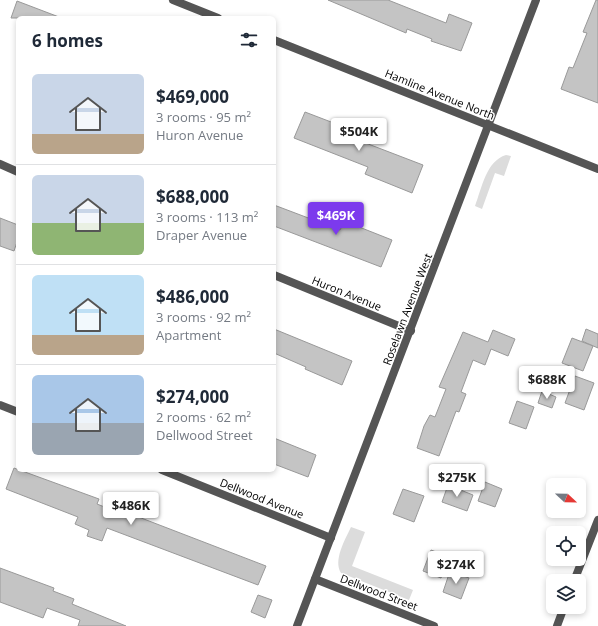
<!DOCTYPE html>
<meta charset="utf-8">
<style>
:root{--surface:#fff;--page:#f2f2f3;--text:#1f2937;--muted:#747a83;--line:#e0e1e3;--accent:#7c3aed}
body{margin:0;font-family:"Open Sans",sans-serif;background:var(--page);color:var(--text);height:100vh;display:flex;flex-direction:column;font-size:15px;white-space:nowrap}
*{box-sizing:border-box;margin:0}
p{font-size:13px;color:var(--muted)}
.icon{flex:none;width:22px;height:22px;fill:none;stroke:currentColor;stroke-width:2;stroke-linecap:round;stroke-linejoin:round}
.map{position:relative;flex:1;overflow:hidden}
.drawer{position:absolute;left:16px;top:16px;width:260px;height:456px;display:flex;flex-direction:column;background:var(--surface);border-radius:6px;box-shadow:0 2px 6px #0003}
.drawer>*{flex:none}
.needle{width:26px;rotate:112deg}
.fabs{position:absolute;left:546px;top:478px;display:grid;gap:8px}
.fabs a{display:grid;place-items:center;width:40px;height:40px;border-radius:6px;background:var(--surface);box-shadow:0 2px 6px #0003;font-size:20px}
.price{position:absolute;translate:-50% -34px;padding:0 9px;border-radius:4px;background:#fff;color:#222;font-size:13px;line-height:26px;filter:drop-shadow(0 1px 2px #0008)}
.price::after{content:'';position:absolute;left:50%;top:24px;width:12px;height:9px;margin-left:-6px;background:inherit;clip-path:polygon(0 0,100% 0,50% 100%)}
.price.on{background:var(--accent);color:#fff}
ul{padding:0;list-style:none}
li{display:flex;align-items:center;gap:12px;height:100px;padding:0 16px}
li+li{border-top:1px solid var(--line)}
li span{display:grid;place-items:center;flex:none;width:112px;height:80px;border-radius:6px;color:#555}
li>.icon{margin-inline-start:auto}
span .icon{width:48px;height:48px;fill:#fffc;stroke-width:1}
li b{font-size:17px}
h2{display:flex;justify-content:space-between;align-items:center;height:48px;padding:0 16px;font-size:17px}
.map>svg:first-child{display:block}
.green{fill:#dcdcdc}
.building{fill:#c4c4c4;stroke:#999}
.lines{fill:none;stroke-linecap:round;stroke-linejoin:round}
.minor{stroke:#555;stroke-width:8}
.tertiary{stroke:#555;stroke-width:8}
.labels{text-anchor:middle;dominant-baseline:central;stroke-width:3;stroke-linejoin:round;paint-order:stroke}
.street-label{font-size:11px;fill:#000;stroke:#fff}
</style>
<div class="map">
<svg width="598" height="626" viewBox="0 0 598 626">
<rect width="100%" height="100%" fill="#fff"/>
<g class="green">
<path d="M506 155 511 156 504 176 495 173 482 209 475 206C482 188 486 161 506 155Z"/>
<path d="M351 527 365 532 352 566 413 590 409 600 341 573C333 560 345 540 351 527Z"/>
</g>
<g class="building">
<path d="M328 0H388L446 23 449 14 472 23 461 51 431 41 432 39 407 29 406 33Z"/>
<path d="M596 0H598V103L561 89 569 67 573 68 587 33 583 32Z"/>
<path d="M17 1 59 17V18H11Z"/>
<path d="M305 112 365 135 363 142 423 165 412 193 365 174 368 167 294 138Z"/>
<path d="M274 205 340 230 344 221 392 240 381 267 274 226Z"/>
<path d="M0 218 18 225V239L14 251 0 246Z"/>
<path d="M274 329 352 361 342 385 305 369 306 367 274 353Z"/>
<path d="M586 329 598 334V348L582 341Z"/>
<path d="M493 330 515 339 508 356 491 349 485 365 473 360 461 392 466 394 459 412 456 411 439 456 417 448 424 426 430 415 435 417 446 389 439 387 463 332 488 342Z"/>
<path d="M572 338 593 346 583 371 562 363Z"/>
<path d="M575 376 594 383 584 410 565 403Z"/>
<path d="M542 391 556 397 552 408 538 403Z"/>
<path d="M517 401 534 407 526 429 509 423Z"/>
<path d="M274 438 316 455 308 477 274 464Z"/>
<path d="M14 468 99 499 97 504 122 514 123 511 266 566 258 585 107 528 102 541 87 536 89 530 75 524 78 517 6 489Z"/>
<path d="M485 482 502 489 495 507 478 501Z"/>
<path d="M448 485 473 495 467 511 442 502Z"/>
<path d="M403 489 424 496 414 522 393 514Z"/>
<path d="M431 550 449 557 441 578 423 571Z"/>
<path d="M0 568 54 588 53 591 74 599 72 604 126 626H78L80 620 47 608 43 618 0 602Z"/>
<path d="M450 571 469 578 461 599 443 592Z"/>
<path d="M258 595 272 600 265 618 251 612Z"/>
</g>
<g class="lines">
<g class="minor">
<path d="M0 164 18 172"/>
<path d="M274 275 411 331"/>
<path d="M0 405 18 412"/>
<path d="M162 470 331 538"/>
<path d="M315 579 434 626"/>
<path d="M574 581 598 520"/>
<path d="M557 626 564 607"/>
</g>
<g class="tertiary">
<path d="M173 0 218 18"/>
<path d="M274 40 598 169"/>
<path d="M297 626 536 0"/>
</g>
</g>
<g class="labels">
<g class="street-label">
<text transform="translate(440 94) rotate(22)">Hamline Avenue North</text>
<text transform="translate(347 293) rotate(22)">Huron Avenue</text>
<text transform="translate(407 309) rotate(-69)">Roselawn Avenue West</text>
<text transform="translate(262 498) rotate(22)">Dellwood Avenue</text>
<text transform="translate(379 592) rotate(21)">Dellwood Street</text>
</g>
</g>
</svg>
<div class="fabs">
<a><svg class="needle" viewBox="-14 -14 28 28"><path d="M0-13l5 13h-10z" fill="#e53935"/><path d="M0 13l5-13h-10z" fill="#747a83"/></svg></a>
<a><svg class="icon" aria-label="locate" viewBox="0 0 24 24"><circle cx="12" cy="12" r="6"/><path d="M12 2v4M12 18v4M2 12h4M18 12h4"/></svg></a>
<a><svg class="icon" aria-label="layers" viewBox="0 0 24 24"><path d="M12 4l9 5-9 5-9-5zM3 14l9 5 9-5"/></svg></a>
</div>
<b class="price" style="left:359px;top:152px">$504K</b>
<b class="price on" style="left:336px;top:236px">$469K</b>
<b class="price" style="left:547px;top:400px">$688K</b>
<b class="price" style="left:457px;top:498px">$275K</b>
<b class="price" style="left:131px;top:526px">$486K</b>
<b class="price" style="left:456px;top:585px">$274K</b>
<section class="drawer">
<h2>6 homes<svg class="icon" aria-label="filters" viewBox="0 0 24 24"><path d="M4 7h16M4 17h16"/><circle cx="9" cy="7" r="2"/><circle cx="15" cy="17" r="2"/></svg></h2>
<ul>
<li><span style="background:linear-gradient(#c9d6e8 75%,#b9a48a 0)"><svg class="icon" aria-label="home" viewBox="0 0 24 24"><path d="M3 11l9-7 9 7M6 9v11h12V9"/></svg></span><div><b>$469,000</b><p>3 rooms · 95 m²</p><p>Huron Avenue</p></div></li>
<li><span style="background:linear-gradient(#c9d6e8 60%,#8fb573 0)"><svg class="icon" aria-label="home" viewBox="0 0 24 24"><path d="M3 11l9-7 9 7M6 9v11h12V9"/></svg></span><div><b>$688,000</b><p>3 rooms · 113 m²</p><p>Draper Avenue</p></div></li>
<li><span style="background:linear-gradient(#bfe0f5 75%,#b9a48a 0)"><svg class="icon" aria-label="home" viewBox="0 0 24 24"><path d="M3 11l9-7 9 7M6 9v11h12V9"/></svg></span><div><b>$486,000</b><p>3 rooms · 92 m²</p><p>Apartment</p></div></li>
<li><span style="background:linear-gradient(#a9c7e8 60%,#9aa5b1 0)"><svg class="icon" aria-label="home" viewBox="0 0 24 24"><path d="M3 11l9-7 9 7M6 9v11h12V9"/></svg></span><div><b>$274,000</b><p>2 rooms · 62 m²</p><p>Dellwood Street</p></div></li>
</ul>
</section>
</div>
